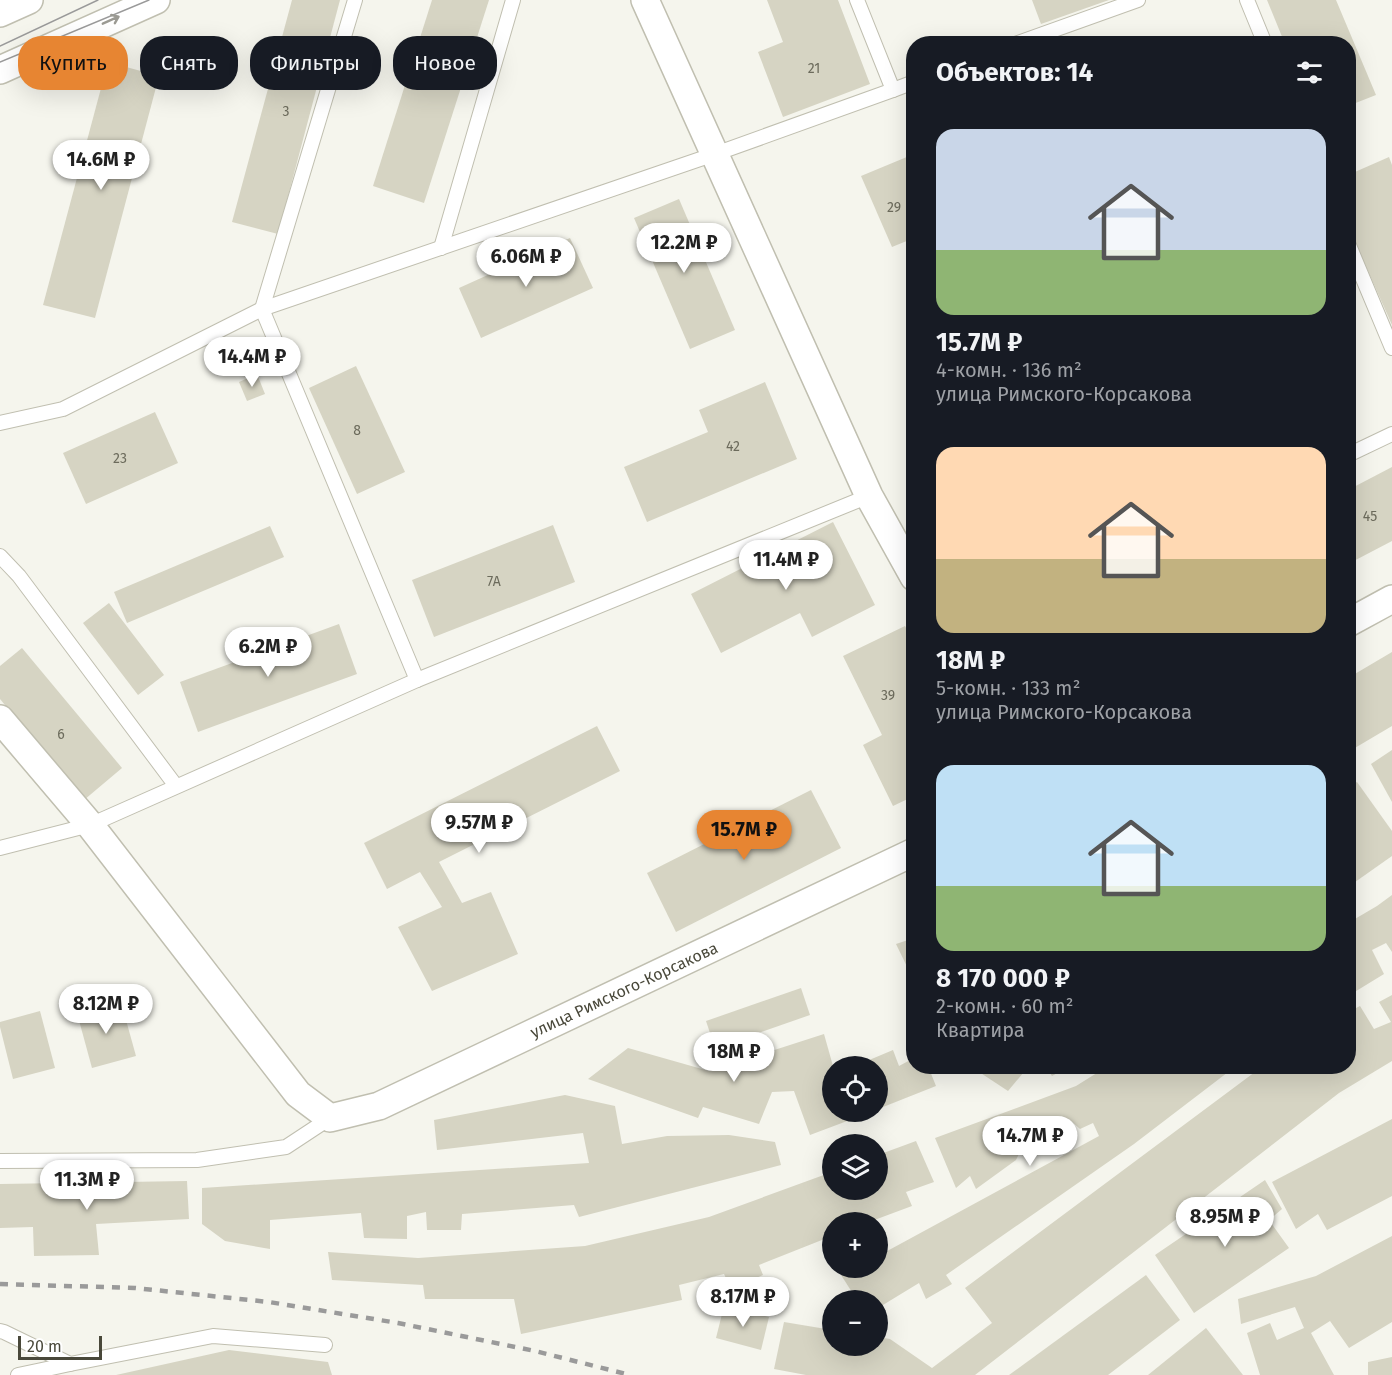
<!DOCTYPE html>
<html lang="ru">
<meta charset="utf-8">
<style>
:root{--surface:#171b24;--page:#242831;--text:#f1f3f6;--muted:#9ea1a6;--accent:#e78532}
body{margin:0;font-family:"Fira Sans",sans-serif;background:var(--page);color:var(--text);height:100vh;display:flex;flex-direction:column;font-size:22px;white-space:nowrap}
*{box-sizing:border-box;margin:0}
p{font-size:20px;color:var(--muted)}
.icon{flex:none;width:33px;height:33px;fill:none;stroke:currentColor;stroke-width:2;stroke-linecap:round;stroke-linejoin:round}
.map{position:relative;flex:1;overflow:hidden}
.sheet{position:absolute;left:906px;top:36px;width:450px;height:1038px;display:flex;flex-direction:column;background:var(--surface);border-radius:24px;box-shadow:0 6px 24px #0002}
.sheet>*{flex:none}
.top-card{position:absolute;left:18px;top:36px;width:570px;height:54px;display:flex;gap:12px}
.buttons{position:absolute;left:822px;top:1056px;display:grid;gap:12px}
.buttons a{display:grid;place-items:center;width:66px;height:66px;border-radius:50%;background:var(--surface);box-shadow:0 6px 24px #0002;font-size:30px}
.scale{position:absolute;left:18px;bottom:15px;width:84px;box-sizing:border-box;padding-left:6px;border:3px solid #49483a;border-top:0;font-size:16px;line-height:21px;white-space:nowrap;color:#49483a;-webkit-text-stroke:4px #fff;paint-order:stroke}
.price{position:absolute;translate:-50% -51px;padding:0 14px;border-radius:21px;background:#fff;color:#222;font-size:20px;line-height:39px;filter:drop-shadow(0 2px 3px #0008)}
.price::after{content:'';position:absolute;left:50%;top:36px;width:18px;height:14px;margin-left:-9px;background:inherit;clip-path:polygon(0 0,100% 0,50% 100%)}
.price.on{background:var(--accent);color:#111}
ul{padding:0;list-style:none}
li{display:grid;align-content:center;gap:12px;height:318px;padding:0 30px}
li span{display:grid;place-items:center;height:186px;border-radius:18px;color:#555}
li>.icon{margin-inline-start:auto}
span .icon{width:108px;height:108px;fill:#fffc;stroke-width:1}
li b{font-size:26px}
h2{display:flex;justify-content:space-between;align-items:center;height:72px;padding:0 30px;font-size:26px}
.chip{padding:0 21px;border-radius:24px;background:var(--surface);box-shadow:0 6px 24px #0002;font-size:21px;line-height:54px}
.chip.on{background:var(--accent);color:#111}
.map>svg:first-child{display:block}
.building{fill:#d6d4c3}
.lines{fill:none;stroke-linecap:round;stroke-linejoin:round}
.service-casing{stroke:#c0bfb0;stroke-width:16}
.minor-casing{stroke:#c0bfb0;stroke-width:30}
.service{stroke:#fff;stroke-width:14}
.minor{stroke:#fff;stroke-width:27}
.tram{stroke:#9a9a9a;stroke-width:1.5}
.rail{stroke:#9a9a9a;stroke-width:4.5;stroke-dasharray:8 8;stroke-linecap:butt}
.oneway{stroke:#9b9a93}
.labels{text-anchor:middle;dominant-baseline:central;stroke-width:4.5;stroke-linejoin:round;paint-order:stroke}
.number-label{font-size:14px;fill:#6c6b5c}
.street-label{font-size:16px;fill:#49483a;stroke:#fff}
</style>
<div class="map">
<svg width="1392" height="1375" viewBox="0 0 1392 1375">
<rect width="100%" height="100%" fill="#f5f5ed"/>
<g class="building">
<path d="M292 0H340L278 234 232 222Z"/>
<path d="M432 0H489L424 203 373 186Z"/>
<path d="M767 0H838L870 84 783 117 758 52 783 42Z"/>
<path d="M1032 0H1109L1041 24Z"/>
<path d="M1267 0H1336L1376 95 1348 106V44H1285Z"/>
<path d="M108 62 159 76 95 318 43 305Z"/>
<path d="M914 154V238L892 247 861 176Z"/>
<path d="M1389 157 1392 165V325L1348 226V175Z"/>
<path d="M679 199 735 330 690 349 634 218Z"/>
<path d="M570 238 593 288 481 338 459 288Z"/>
<path d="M356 366 405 472 357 494 309 388Z"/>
<path d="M257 374 265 394 247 401 239 382Z"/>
<path d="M765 382 797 459 647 522 624 467 708 432 699 410Z"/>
<path d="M155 412 178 463 86 504 63 453Z"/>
<path d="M1392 467V541L1348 564V490Z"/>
<path d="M833 522 875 605 812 637 800 613 721 653 691 594Z"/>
<path d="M553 525 575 582 434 637 412 580Z"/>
<path d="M270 526 284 557 127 623 114 592Z"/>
<path d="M109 603 164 675 138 695 83 623Z"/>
<path d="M339 624 357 674 198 732 180 682Z"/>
<path d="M905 626 914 643V796L893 806 863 745 882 735 843 656Z"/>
<path d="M22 648 122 768 84 800 0 699V666Z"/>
<path d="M1392 652V726L1348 752V678Z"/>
<path d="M597 726 620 771 439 862 462 903 491 892 518 954 432 991 398 927 442 907 420 872 387 889 364 843Z"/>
<path d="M1392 750V802L1371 764Z"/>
<path d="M1357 782 1392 831V856L1348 887V787Z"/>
<path d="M811 790 841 848 676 932 647 873Z"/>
<path d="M1392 895V952L1386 943 1372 950 1384 974 1348 996V923L1377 906Z"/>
<path d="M914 938V981L896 944Z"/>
<path d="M801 988 810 1015 715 1048 706 1021Z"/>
<path d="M1392 995V1061L1339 1093 975 1375H806L774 1369 784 1322 832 1330V1346H878V1337L890 1339 932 1368 992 1323 965 1288 1263 1066H1348V1045L1354 1041 1348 1033V1012L1360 1006 1374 1029 1391 1022 1379 1002Z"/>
<path d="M121 1002 136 1056 92 1068 77 1013Z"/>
<path d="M40 1011 55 1068 13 1079 0 1027V1022Z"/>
<path d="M824 1034 833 1066 832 1112H871L810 1135 794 1091 772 1092 759 1124 703 1107 698 1118 588 1079 628 1048 709 1071Z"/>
<path d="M893 1050 899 1066 914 1058V1066H928L936 1086 878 1109V1066H855Z"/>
<path d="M970 1066H1029L1008 1091Z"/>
<path d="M1045 1066H1070L1052 1076Z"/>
<path d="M1108 1066H1236L1134 1144 946 1275 952 1284 926 1299 919 1283 878 1308V1300H857L841 1275 855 1268H878V1256L1099 1136 1093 1123 1080 1129 1070 1120 1044 1138 1029 1133 1016 1160 976 1189 970 1176 956 1188 935 1138 1076 1086Z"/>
<path d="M565 1095 615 1106 622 1144 667 1136 729 1135 775 1142 781 1165 579 1217 574 1205 462 1214 461 1230H427L426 1212 407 1216V1239L364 1238 361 1213 270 1220V1249L225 1241 202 1224V1188L589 1163 583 1133 437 1150 434 1120Z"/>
<path d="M1392 1119V1196L1327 1230 1318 1214 1296 1229 1272 1182Z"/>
<path d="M916 1141 934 1182 906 1192 912 1206 869 1222H832V1236L759 1265 763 1275 731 1289 724 1274 679 1285 682 1300 521 1334 514 1299H425L423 1285 332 1280 328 1252 418 1258 585 1246 709 1217 832 1172V1190H878V1155Z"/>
<path d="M1265 1180 1282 1209 1269 1220 1289 1248 1194 1313 1155 1255Z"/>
<path d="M187 1181 189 1219 96 1224 99 1255 34 1256 33 1227 0 1228V1184Z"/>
<path d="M1392 1236V1322L1349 1348 1330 1321 1311 1333 1334 1375H1260L1247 1333 1270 1323 1277 1340 1304 1328 1295 1307 1241 1324 1238 1299 1316 1276Z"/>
<path d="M1146 1275 1180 1320 1108 1375H1009Z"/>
<path d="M724 1306 769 1317 761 1350 716 1338Z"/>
<path d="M1206 1328 1243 1375H1148Z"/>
<path d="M229 1350 328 1362 332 1375H116Z"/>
<path d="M1392 1357V1375H1368V1362Z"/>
</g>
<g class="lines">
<g class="service-casing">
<g id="service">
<path d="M355 0 262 309 417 680"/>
<path d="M1247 0 1265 44"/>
<path d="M1015 44 1138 0"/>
<path d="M893 90 914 82"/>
<path d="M1348 243 1392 348"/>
<path d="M441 248 513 0"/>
<path d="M0 423 63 409 262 309 715 154 893 90 857 0"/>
<path d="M1348 455 1392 434"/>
<path d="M0 556 19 576 176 786"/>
<path d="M0 848 90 825 417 680 869 496"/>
<path d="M0 1161 197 1160 286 1147 330 1118"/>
<path d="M0 1331 4 1332 70 1364 213 1336 325 1345"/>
<path d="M18 1375 70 1364"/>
</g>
</g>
<g class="minor-casing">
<g id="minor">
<path d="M645 0 869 496 914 577"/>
<path d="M0 13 29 0"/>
<path d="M0 70 156 0"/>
<path d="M1348 623 1392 599"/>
<path d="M0 719 90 825 298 1094 330 1118 379 1106 914 852"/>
</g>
</g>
<use href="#service" class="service"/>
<use href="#minor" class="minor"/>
<g class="tram">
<path d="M0 46 98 0"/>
<path d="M0 62 149 0"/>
</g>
<path class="rail" d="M0 1284 135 1288 269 1302 398 1323 535 1351 630 1375"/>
</g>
<defs><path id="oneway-shaft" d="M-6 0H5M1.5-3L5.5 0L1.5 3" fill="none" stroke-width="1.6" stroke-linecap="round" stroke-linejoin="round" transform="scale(1.5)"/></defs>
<use class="oneway" href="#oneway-shaft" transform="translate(111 20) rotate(-24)"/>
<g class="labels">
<g class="number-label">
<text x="814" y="68">21</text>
<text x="286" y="111">3</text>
<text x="894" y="207">29</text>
<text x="357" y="430">8</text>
<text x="733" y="446">42</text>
<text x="120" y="458">23</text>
<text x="1370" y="516">45</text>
<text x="494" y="581">7А</text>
<text x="888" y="695">39</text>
<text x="61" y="734">6</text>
</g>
<g class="street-label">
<text transform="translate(624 990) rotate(-25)">улица Римского-Корсакова</text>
</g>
</g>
</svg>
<div class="buttons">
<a><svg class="icon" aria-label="locate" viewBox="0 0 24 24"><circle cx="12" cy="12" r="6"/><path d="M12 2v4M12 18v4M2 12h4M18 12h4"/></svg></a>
<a><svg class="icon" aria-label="layers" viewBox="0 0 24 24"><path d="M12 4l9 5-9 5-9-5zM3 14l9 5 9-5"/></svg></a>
<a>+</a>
<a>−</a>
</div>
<div class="scale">20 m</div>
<b class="price" style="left:101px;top:191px">14.6M ₽</b>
<b class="price" style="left:684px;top:274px">12.2M ₽</b>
<b class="price" style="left:526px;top:288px">6.06M ₽</b>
<b class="price" style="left:252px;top:388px">14.4M ₽</b>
<b class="price" style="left:786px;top:591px">11.4M ₽</b>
<b class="price" style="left:268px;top:678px">6.2M ₽</b>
<b class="price" style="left:479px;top:854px">9.57M ₽</b>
<b class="price on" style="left:744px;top:861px">15.7M ₽</b>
<b class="price" style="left:106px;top:1035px">8.12M ₽</b>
<b class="price" style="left:734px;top:1083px">18M ₽</b>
<b class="price" style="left:1030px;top:1167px">14.7M ₽</b>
<b class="price" style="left:87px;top:1211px">11.3M ₽</b>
<b class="price" style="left:1225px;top:1248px">8.95M ₽</b>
<b class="price" style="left:743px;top:1328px">8.17M ₽</b>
<div class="top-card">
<a class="chip on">Купить</a>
<a class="chip">Снять</a>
<a class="chip">Фильтры</a>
<a class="chip">Новое</a>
</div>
<section class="sheet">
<h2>Объектов: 14<svg class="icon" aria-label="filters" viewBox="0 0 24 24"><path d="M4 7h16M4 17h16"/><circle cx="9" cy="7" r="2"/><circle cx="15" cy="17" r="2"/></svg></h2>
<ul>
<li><span style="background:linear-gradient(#c9d6e8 65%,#8fb573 0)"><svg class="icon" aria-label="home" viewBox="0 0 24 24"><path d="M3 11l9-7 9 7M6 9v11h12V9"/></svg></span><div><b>15.7M ₽</b><p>4-комн. · 136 m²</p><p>улица Римского-Корсакова</p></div></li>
<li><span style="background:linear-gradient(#ffd9b3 60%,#c2b280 0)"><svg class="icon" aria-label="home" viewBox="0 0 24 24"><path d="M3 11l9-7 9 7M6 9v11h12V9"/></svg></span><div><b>18M ₽</b><p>5-комн. · 133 m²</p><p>улица Римского-Корсакова</p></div></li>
<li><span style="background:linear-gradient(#bfe0f5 65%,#8fb573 0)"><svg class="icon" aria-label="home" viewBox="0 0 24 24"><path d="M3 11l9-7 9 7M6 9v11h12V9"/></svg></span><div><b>8 170 000 ₽</b><p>2-комн. · 60 m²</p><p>Квартира</p></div></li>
</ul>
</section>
</div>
